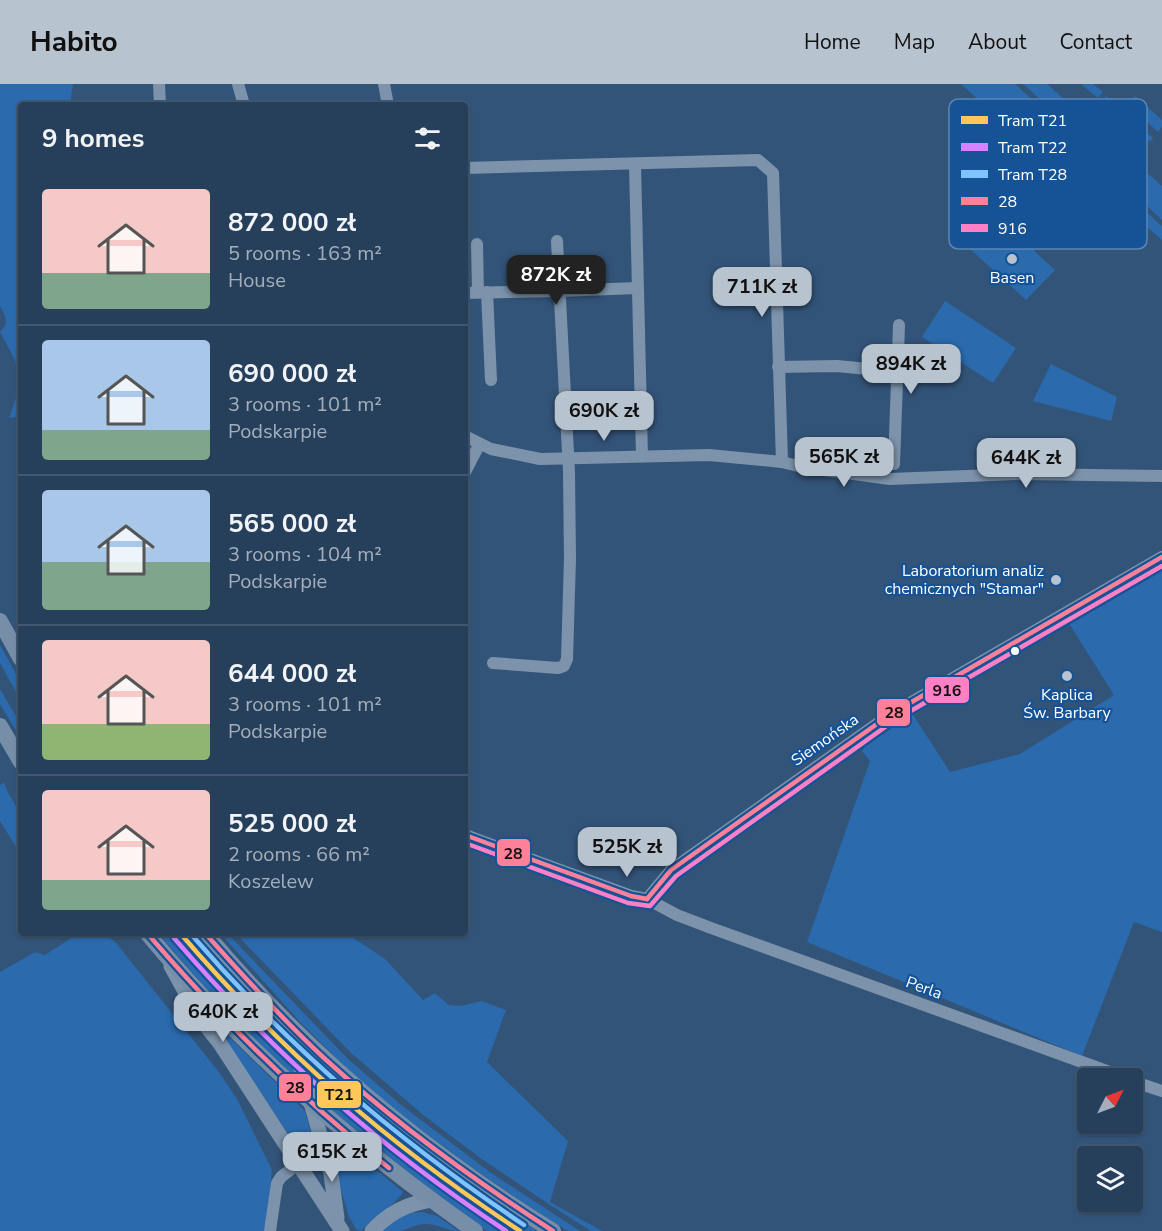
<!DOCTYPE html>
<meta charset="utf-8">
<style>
:root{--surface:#263f5b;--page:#324a64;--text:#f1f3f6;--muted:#a4afbb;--line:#425871;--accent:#b8c3d0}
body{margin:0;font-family:"Nunito Sans",sans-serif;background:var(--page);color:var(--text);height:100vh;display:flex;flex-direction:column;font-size:22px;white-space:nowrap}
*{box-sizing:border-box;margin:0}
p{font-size:20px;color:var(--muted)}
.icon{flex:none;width:33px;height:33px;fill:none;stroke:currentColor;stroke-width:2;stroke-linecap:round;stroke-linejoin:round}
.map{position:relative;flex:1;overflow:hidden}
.panel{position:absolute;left:18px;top:18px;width:450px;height:834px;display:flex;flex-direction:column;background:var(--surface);border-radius:6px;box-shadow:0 2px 4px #0004,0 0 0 2px var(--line)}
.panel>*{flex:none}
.needle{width:39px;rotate:48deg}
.controls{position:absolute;left:1077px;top:984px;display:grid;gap:12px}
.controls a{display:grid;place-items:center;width:66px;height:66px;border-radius:6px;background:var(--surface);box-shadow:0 2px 4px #0004,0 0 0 2px var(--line);font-size:30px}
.price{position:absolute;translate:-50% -51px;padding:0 14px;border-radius:12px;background:var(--accent);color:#111;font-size:20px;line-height:39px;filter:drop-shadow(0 2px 3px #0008)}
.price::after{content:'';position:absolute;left:50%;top:36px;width:18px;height:14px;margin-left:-9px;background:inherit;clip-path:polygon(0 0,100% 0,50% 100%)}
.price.selected{background:#222;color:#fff}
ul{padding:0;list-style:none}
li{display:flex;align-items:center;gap:18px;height:150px;padding:0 24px}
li+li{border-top:2px solid var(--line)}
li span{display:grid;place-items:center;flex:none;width:168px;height:120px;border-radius:6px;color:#555}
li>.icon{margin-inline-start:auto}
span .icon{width:72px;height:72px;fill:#fffc;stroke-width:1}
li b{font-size:26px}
h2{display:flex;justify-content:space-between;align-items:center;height:72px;padding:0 24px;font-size:26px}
header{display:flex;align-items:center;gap:36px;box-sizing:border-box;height:84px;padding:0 30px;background:var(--accent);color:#111}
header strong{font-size:28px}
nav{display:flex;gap:33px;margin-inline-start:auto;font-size:21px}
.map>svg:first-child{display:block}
.green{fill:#2a6aad}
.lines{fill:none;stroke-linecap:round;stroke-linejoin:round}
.minor{stroke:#7c93ab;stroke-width:12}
.tertiary{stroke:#7c93ab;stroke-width:15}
.secondary{stroke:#778ea8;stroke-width:16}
.bus-1-casing{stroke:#165396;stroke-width:9}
.bus-2-casing{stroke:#165396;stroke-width:9}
.bus-1{stroke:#ff8098;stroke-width:4.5}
.bus-2{stroke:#ff80c5;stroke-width:4.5}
.tram-1-casing{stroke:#165396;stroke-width:9}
.tram-2-casing{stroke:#165396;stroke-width:9}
.tram-3-casing{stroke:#165396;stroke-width:9}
.tram-1{stroke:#fdc75a;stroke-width:4.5}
.tram-2{stroke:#d880ff;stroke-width:4.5}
.tram-3{stroke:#80c4ff;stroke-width:4.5}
.poi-dot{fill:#b8c3d0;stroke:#165396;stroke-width:2}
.bus-dot{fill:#fff;stroke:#165396;stroke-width:2}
.labels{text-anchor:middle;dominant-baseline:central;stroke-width:4.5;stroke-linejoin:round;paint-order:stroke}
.poi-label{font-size:16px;fill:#fff;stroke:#165396}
.street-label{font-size:16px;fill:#fff;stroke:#165396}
.key{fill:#165396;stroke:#5c87b6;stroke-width:1.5}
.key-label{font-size:16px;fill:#fff}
.line-badge{stroke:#165396;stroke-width:2}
.pale-badge-label{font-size:16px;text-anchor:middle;font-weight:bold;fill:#111}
</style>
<header>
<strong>Habito</strong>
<nav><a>Home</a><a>Map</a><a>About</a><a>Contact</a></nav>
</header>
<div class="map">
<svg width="1162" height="1147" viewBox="0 0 1162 1147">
<rect width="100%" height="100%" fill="#335479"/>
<g class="green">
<path d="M0 0H73L70 21H21V332L9 334 20 302 15 276 0 248 6 240 5 232 0 222Z"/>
<path d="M961 0H1015L1108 84 1106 91 1084 113 1027 68 1005 40Z"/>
<path d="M1023 0H1047L1102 49 1117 32 1102 18 1106 12 1124 27 1110 78Z"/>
<path d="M1081 0H1093L1103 8 1098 14Z"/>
<path d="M1135 12 1162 36V43L1158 48 1127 20Z"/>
<path d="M1127 31 1153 54 1150 58 1138 48 1122 67 1162 102V136L1112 89Z"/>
<path d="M1109 95 1162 142V156L1101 103Z"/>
<path d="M999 134 1055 186 1026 216 970 165Z"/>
<path d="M945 217 1016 264 993 299 922 253Z"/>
<path d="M1051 280 1117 313 1111 337 1033 317Z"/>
<path d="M1162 483V848L1134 838 1082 972 807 858 870 677 862 667 871 654 910 626 950 688 1020 670 1114 611 1070 541V535Z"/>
<path d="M0 561 21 599V617L0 579Z"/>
<path d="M0 605 21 641V650L15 645 0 620Z"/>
<path d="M4 698 8 709 21 730V771L0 737V701Z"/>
<path d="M158 849H167L241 934 296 985V996L217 918Z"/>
<path d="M184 849H190L237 904 281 949 285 958 225 895Z"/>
<path d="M220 849H227L347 974 400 1020 491 1089 580 1147H568L522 1118 461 1076 395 1026 342 980 300 938Z"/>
<path d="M235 849H346L385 875 423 916 435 909 449 921 462 922 481 917 506 926 487 978 568 1057 550 1118 602 1147H591L550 1121 479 1073 422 1030 351 969Z"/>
<path d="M102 851 109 853 117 860 218 987 237 1015 272 1086 266 1147H0V888L35 868 45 871 73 853 90 854Z"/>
<path d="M225 949 305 1027 322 1089 292 1055 222 952Z"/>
<path d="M309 972C382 1034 457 1095 537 1147H526C449 1095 377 1040 308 979Z"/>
<path d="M315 1005 385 1063 500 1147H487L408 1089 317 1014Z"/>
<path d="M329 1050H332L403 1108C398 1118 371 1137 361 1147L356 1145 349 1133 327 1058Z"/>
<path d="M422 1128 437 1132 459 1147C447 1147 438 1140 425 1140 416 1140 410 1144 401 1147 396 1147 387 1147 381 1147L402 1130Z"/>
</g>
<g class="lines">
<g class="minor">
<path d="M159 0 160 21"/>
<path d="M238 0 244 21"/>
<path d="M384 0 388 21"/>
<path d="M635 81 642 372"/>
<path d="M465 84 758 76 773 89 782 378"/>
<path d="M477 160 478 208"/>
<path d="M487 208 491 296"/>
<path d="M465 209 560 207 637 204"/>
<path d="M778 283 837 282 898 288"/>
<path d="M465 352 491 365 540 375 709 371 782 378 802 383 890 395 1021 390 1162 392"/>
<path d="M894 380 899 241"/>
<path d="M465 388 479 361"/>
<path d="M493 579 558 584 564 582 567 575 570 475 569 388 557 157"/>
<path d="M465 751 631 812 647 815 677 831 711 844 1126 994"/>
<path d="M647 815 671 786 891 630 1162 473"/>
<path d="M1132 997 1162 1007"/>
<path d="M270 1147 277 1099 281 1093 299 1079"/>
</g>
<g class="tertiary">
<path d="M171 882 199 933 219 958 342 1147"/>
<path d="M283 934 303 990 331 1090 337 1134"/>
<path d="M372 1147C389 1129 406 1120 431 1116"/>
</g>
<g class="secondary">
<path d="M0 537 21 575"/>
<path d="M0 642 21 678"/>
<path d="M147 849C242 964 353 1062 475 1147"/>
<path d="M205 849C303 966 423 1067 553 1147"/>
</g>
<g class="bus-1-casing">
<g id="bus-1">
<path d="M465 751 631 812 647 815"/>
<path d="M647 815 671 786 891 630 1162 473"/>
<path d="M147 849C221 935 300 1014 389 1084"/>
<path d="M205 849C243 892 282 935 324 974 395 1039 472 1095 553 1147"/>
</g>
</g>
<g class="bus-2-casing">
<path id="bus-2" d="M465 759 628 819 650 822 676 792 895 636 1162 482"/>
</g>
<use href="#bus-1" class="bus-1"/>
<use href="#bus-2" class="bus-2"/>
<g class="tram-1-casing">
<path id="tram-1" d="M180 849C283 969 388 1060 520 1147"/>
</g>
<g class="tram-2-casing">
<path id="tram-2" d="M174 854C274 970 379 1063 506 1147"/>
</g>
<g class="tram-3-casing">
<path id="tram-3" d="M190 849C290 965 397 1056 524 1141"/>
</g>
<use href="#tram-1" class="tram-1"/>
<use href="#tram-2" class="tram-2"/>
<use href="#tram-3" class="tram-3"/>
</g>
<g class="poi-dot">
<circle cx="1012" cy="175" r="6"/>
<circle cx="1056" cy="496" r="6"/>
<circle cx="1067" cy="592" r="6"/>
</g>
<circle class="bus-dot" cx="1015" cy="567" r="5"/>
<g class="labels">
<g class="poi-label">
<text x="1012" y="194">Basen</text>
<text x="1044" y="487" text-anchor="end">Laboratorium analiz<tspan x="1044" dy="18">chemicznych "Stamar"</tspan></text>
<text x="1067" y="611">Kaplica<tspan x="1067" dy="18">Św. Barbary</tspan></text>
</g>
<g class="street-label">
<text transform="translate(825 656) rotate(-35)">Siemońska</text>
<text transform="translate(924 904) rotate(20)">Perla</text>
</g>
</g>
<rect x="949" y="15" width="198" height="150" rx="9" class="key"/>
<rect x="961" y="32" width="27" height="8" fill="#fdc75a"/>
<rect x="961" y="59" width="27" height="8" fill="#d880ff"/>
<rect x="961" y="86" width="27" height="8" fill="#80c4ff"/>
<rect x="961" y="113" width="27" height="8" fill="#ff8098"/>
<rect x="961" y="140" width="27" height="8" fill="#ff80c5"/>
<g class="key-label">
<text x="998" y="42">Tram T21</text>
<text x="998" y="69">Tram T22</text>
<text x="998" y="96">Tram T28</text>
<text x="998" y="123">28</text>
<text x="998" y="150">916</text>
</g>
<g class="line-badge">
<rect x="924" y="592" width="46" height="28" rx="6" fill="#ff80c5"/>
<rect x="876" y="614" width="35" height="29" rx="6" fill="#ff8098"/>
<rect x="496" y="754" width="35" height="29" rx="6" fill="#ff8098"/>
<rect x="278" y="989" width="34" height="29" rx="6" fill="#ff8098"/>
<rect x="316" y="996" width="46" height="29" rx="6" fill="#fdc75a"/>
</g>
<g class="pale-badge-label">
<text x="947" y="612">916</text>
<text x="894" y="634">28</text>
<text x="513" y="775">28</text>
<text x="295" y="1009">28</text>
<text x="339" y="1016">T21</text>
</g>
</svg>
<div class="controls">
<a><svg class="needle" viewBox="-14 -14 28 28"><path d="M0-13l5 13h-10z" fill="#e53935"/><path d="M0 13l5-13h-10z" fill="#a4afbb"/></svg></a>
<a><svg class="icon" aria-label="layers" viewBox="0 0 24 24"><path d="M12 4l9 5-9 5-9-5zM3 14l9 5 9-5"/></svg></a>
</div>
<b class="price selected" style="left:556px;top:222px">872K zł</b>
<b class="price" style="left:762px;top:234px">711K zł</b>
<b class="price" style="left:911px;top:311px">894K zł</b>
<b class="price" style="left:604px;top:358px">690K zł</b>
<b class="price" style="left:844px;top:404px">565K zł</b>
<b class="price" style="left:1026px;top:405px">644K zł</b>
<b class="price" style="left:627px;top:794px">525K zł</b>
<b class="price" style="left:223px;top:959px">640K zł</b>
<b class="price" style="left:332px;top:1099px">615K zł</b>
<section class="panel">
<h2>9 homes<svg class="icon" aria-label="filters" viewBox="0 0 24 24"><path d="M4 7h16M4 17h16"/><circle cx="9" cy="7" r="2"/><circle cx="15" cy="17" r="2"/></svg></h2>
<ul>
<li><span style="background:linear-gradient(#f6c9c9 70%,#7fa58c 0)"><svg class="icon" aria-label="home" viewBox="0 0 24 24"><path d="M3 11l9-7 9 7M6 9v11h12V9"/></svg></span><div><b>872 000 zł</b><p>5 rooms · 163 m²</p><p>House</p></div></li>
<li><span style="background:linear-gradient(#a9c7e8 75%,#7fa58c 0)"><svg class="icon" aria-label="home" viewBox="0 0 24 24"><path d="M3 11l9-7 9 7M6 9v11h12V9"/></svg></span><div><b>690 000 zł</b><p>3 rooms · 101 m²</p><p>Podskarpie</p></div></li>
<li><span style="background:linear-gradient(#a9c7e8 60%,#7fa58c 0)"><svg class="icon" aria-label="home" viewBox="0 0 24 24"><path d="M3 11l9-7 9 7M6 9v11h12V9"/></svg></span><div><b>565 000 zł</b><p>3 rooms · 104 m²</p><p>Podskarpie</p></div></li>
<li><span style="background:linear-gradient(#f6c9c9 70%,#8fb573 0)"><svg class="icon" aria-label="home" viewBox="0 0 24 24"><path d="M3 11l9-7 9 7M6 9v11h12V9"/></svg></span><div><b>644 000 zł</b><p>3 rooms · 101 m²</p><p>Podskarpie</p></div></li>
<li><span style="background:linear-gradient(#f6c9c9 75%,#7fa58c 0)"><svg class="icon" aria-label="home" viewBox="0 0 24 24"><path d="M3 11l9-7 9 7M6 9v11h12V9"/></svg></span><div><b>525 000 zł</b><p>2 rooms · 66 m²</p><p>Koszelew</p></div></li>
</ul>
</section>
</div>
